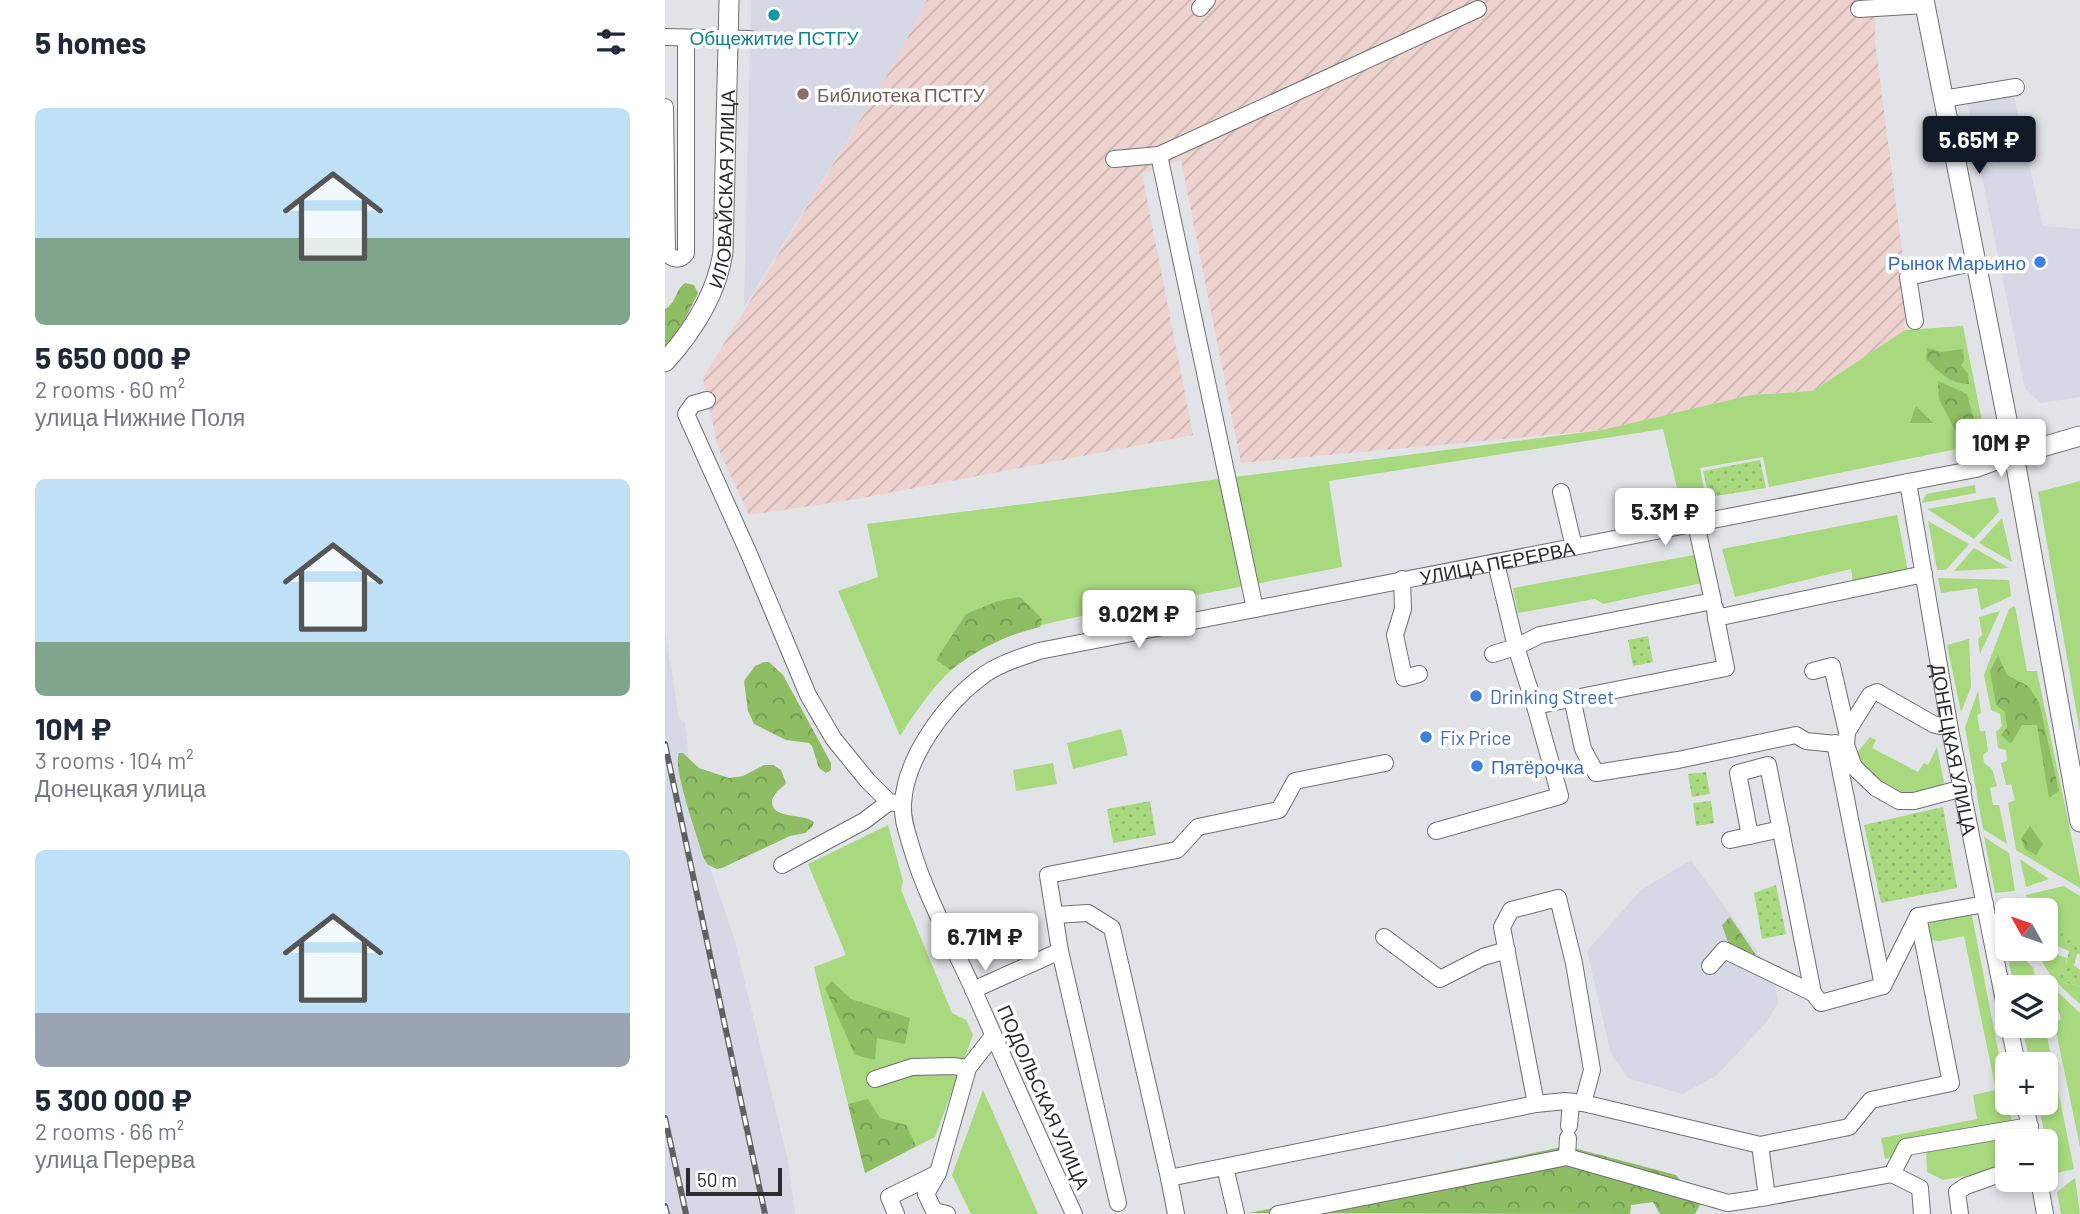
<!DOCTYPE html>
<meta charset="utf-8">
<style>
:root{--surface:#fff;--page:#f6f6f7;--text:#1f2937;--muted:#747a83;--accent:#111827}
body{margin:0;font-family:Barlow,sans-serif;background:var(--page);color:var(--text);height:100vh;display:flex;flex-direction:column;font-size:26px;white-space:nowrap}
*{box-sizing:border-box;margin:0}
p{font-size:23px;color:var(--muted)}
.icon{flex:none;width:38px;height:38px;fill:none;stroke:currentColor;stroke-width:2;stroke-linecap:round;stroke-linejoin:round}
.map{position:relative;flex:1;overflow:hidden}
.sheet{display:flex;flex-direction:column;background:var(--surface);width:665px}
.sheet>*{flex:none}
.needle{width:46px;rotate:310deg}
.controls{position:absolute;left:1330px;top:898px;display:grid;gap:14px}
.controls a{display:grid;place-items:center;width:63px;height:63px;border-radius:10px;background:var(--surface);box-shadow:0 4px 10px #0003;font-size:35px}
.scale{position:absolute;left:21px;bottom:18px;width:96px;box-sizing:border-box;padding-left:7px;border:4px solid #2a2b2c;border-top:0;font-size:19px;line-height:24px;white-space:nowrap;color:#2a2b2c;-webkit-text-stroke:5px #fff;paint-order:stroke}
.price{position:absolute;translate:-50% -60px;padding:0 16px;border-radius:7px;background:#fff;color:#222;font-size:23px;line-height:46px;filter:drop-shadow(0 2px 4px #0008)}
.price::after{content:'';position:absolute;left:50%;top:42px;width:21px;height:16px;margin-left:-10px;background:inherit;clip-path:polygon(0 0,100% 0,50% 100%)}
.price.current{background:var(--accent);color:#fff}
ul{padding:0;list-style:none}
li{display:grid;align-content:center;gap:14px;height:371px;padding:0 35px}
li span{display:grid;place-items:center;height:217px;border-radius:10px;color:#555}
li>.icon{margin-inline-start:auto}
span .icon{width:126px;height:126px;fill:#fffc;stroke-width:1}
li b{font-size:30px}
h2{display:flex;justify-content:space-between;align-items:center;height:84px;padding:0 35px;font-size:30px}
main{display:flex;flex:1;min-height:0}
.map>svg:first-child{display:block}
.built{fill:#d6d9e5}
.industrial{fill:url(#industrial-furrows)}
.green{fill:#a8d97f}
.forest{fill:url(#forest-crowns)}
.park{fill:url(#park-dots)}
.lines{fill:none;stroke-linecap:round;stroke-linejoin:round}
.minor-casing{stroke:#6e6f73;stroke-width:18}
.major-casing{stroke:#6e6f73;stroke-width:21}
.minor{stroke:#fff;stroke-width:16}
.major{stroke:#fff;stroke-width:19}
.rail-casing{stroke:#5f6062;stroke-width:6}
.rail{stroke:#fff;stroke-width:3.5;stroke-dasharray:10;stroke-linecap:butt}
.culture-dot{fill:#0f9aa8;stroke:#fff;stroke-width:2.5}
.education-dot{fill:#8d6e63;stroke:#fff;stroke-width:2.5}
.shop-dot{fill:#3f7fe0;stroke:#fff;stroke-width:2.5}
.labels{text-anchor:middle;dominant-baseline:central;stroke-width:7;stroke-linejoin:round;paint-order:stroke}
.culture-label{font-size:19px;fill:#0d838f;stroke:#fff}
.education-label{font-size:19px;fill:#785e54;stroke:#fff;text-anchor:start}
.street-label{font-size:19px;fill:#2a2b2c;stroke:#fff}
.shop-label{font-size:19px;fill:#366cbe;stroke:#fff;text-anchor:start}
</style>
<main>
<section class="sheet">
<h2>5 homes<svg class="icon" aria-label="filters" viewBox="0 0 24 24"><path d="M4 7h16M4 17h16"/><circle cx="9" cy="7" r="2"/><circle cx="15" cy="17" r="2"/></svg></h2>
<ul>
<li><span style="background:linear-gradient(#bfe0f5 60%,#7fa58c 0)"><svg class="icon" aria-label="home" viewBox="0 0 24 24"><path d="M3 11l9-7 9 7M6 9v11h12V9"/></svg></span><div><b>5 650 000 ₽</b><p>2 rooms · 60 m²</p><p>улица Нижние Поля</p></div></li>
<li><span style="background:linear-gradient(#bfe0f5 75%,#7fa58c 0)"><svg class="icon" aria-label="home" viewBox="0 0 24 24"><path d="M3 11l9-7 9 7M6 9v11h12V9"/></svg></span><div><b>10M ₽</b><p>3 rooms · 104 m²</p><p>Донецкая улица</p></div></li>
<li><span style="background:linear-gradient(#bfe0f5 75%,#9aa5b1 0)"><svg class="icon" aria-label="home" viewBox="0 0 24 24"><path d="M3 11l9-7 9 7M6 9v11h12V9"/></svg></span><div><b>5 300 000 ₽</b><p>2 rooms · 66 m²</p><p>улица Перерва</p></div></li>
</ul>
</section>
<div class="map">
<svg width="1415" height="1214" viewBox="0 0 1415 1214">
<defs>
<pattern id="industrial-furrows" width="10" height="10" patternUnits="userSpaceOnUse" patternTransform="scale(1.75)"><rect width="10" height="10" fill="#edd2cf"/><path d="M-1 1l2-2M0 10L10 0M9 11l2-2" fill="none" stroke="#cbb4b2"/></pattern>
<pattern id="forest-crowns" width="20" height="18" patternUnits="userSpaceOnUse" patternTransform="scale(1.75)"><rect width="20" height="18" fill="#8ebd64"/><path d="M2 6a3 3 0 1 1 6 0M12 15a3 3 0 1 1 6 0" fill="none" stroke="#749a53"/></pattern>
<pattern id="park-dots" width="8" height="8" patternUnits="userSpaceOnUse" patternTransform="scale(1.75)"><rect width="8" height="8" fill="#a8d97f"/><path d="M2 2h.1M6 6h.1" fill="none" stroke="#91ba6e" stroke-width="1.8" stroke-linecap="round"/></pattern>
</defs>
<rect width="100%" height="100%" fill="#e2e3e7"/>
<g class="built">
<path d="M86 0H262L229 64 79 308Z"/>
<path d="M1348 93 1378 226 1415 229V397L1376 403 1360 389 1302 102Z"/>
<path d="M0 630 14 719 20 722 32 829 70 941 123 1161 130 1214H0Z"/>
<path d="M1026 860 1109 975 1113 1003 1100 1024 1051 1076 1017 1094 963 1078 946 1054 922 951 976 890Z"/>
</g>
<path class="industrial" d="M262 0H1211L1210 41 1239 267 1240 330 1148 391 1086 395 937 430 576 463 516 160 477 173 528 435 192 499 84 515 53 448 38 378 229 64Z"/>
<g class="green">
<path d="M1298 326 1318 426 1313 440 1297 448 1104 487 1098 457 1035 468 1041 500 1016 505 998 429 664 481 677 567C611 580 544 593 478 605 420 616 354 623 304 656 275 675 254 707 235 736L173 591 213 577 202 524 937 430 1086 395 1148 391 1240 330Z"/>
<path d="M1415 481V732L1373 492Z"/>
<path d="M1310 485 1311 493 1257 503 1261 494Z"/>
<path d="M1330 497 1334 512 1309 539 1262 509Z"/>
<path d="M1232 515 1243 571 1188 583 1186 569 1070 597 1057 549Z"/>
<path d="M1337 518 1347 562 1314 543Z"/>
<path d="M1263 521 1304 544 1281 570H1272Z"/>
<path d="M1309 548 1344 568 1289 571Z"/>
<path d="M1029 555 1037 583 938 604 930 599 853 613 848 588Z"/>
<path d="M1273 578 1344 580 1346 596 1316 610 1312 588 1276 593Z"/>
<path d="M1350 606 1362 671H1372L1415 878V888L1351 850 1343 803 1350 800 1346 784 1341 785 1336 763 1342 761 1341 750 1333 748 1331 732 1337 726 1335 714 1326 710 1319 675 1344 609Z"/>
<path d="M1335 611 1315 654 1313 639 1317 635 1314 617Z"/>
<path d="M1304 639 1306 687 1296 712 1282 645Z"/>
<path d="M1313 691 1316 713 1312 715 1315 731H1320L1323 751 1318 755 1319 763 1327 769 1332 786 1325 788 1328 805H1334L1342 844 1318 829 1300 727Z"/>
<path d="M456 729 463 755 408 769 402 743Z"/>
<path d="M1205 737 1211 740 1207 748 1253 772 1259 763 1263 765 1272 747 1279 782 1275 787 1243 796 1203 774 1191 754Z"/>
<path d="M388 763 392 784 351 791 348 770Z"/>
<path d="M223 825 238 881 236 890 287 1013 301 1020 308 1035 270 1137 200 1173 149 967 181 955 143 864Z"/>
<path d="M1319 837 1344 853 1350 891 1330 893Z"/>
<path d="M1355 859 1384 879 1361 887Z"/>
<path d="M1399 886 1415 896V955L1412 953 1413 947H1405L1404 951 1381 941V910H1365L1361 895Z"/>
<path d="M1353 897 1356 910H1342V926L1336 924 1332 902Z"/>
<path d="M1306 911 1347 1122 1220 1159 1216 1138 1312 1119 1308 1095 1331 1090 1299 936 1275 941 1264 940 1262 924Z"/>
<path d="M1338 933 1342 938V948L1351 949 1368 968 1373 987H1349Z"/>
<path d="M1373 949 1402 958 1397 982 1415 986V1004C1397 987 1379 974 1373 949Z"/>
<path d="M1380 980 1415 1013V1147L1392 1036 1390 1023 1396 1019 1391 1003 1386 1004Z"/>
<path d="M1357 1026H1380L1409 1169 1388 1174 1373 1103 1381 1102V1064H1365Z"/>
<path d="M318 1090 373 1214H306L287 1175Z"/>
<path d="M1335 1137 1332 1165 1323 1172 1278 1180 1262 1172 1261 1149Z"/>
<path d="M1410 1178 1415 1214H1396L1392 1192Z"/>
</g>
<g class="forest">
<path d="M20 283 29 285 33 293 18 323 0 348V309C11 304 10 290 20 283Z"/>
<path d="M1262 348 1277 352 1298 349 1299 361 1296 365 1303 374 1304 384C1285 384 1274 372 1261 359Z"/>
<path d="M1273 381 1302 394 1311 427 1293 436 1274 399Z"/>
<path d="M1251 406 1268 423H1245Z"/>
<path d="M355 597 377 619 375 627C341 635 313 649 286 670L271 660 301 614 333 601Z"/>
<path d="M1333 655 1342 675 1363 686 1374 702 1394 791 1384 798 1372 725H1357L1346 744 1336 735 1342 727 1340 712 1331 705 1325 671Z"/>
<path d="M99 662H104L118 675 166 763V770L161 773 154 768 147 746 144 743 121 740 89 724 83 711 79 681 90 666Z"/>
<path d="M14 753H18L34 768 64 778 78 776 99 765H108L116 770 121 783C117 788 107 794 107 801 106 820 138 813 149 822L147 827 140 833 125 836 57 868 52 869 43 865 38 857C33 837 7 768 14 753Z"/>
<path d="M1365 826 1378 844 1371 855 1360 849 1356 838Z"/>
<path d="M1065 917 1091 955 1064 945 1057 925Z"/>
<path d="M167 981 186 999 245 1018 240 1044 212 1038 210 1060 190 1055 160 988Z"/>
<path d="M203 1099 215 1118 241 1125 251 1146 200 1173 183 1104Z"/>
<path d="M901 1146 1011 1175 1035 1205 1030 1214H995L988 1202 966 1205 965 1214 584 1213Z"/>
</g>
<g class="park">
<path d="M1095 460 1101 488 1044 497 1038 471Z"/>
<path d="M983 636 988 662 968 666 963 640Z"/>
<path d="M1041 772 1045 794 1027 797 1023 774Z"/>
<path d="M485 801 491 835 448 843 442 809Z"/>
<path d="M1046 801 1049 823 1031 826 1028 803Z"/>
<path d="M1278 807 1292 888 1216 903 1199 825Z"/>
<path d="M1111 885 1121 934 1097 939 1089 893Z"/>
<path d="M1384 928 1407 929 1414 947 1409 965 1415 970V986L1397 982 1395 970 1401 964 1405 947 1382 937Z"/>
</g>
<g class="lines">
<g class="minor-casing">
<g id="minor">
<path d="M535 8 542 0"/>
<path d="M1194 9 1260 5"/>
<path d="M0 37 85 39"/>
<path d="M1278 99 1351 87"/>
<path d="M0 107 2 253C8 260 16 261 21 253V38"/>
<path d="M494 155 813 9"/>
<path d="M449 159 494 155 590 609"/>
<path d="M1250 321 1243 277 1311 262"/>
<path d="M42 400 28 404 21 414 84 554 143 695 168 738 202 780 224 802 238 804"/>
<path id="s1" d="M1243 482 1285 730 1342 1016"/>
<path d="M896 492 909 547"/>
<path d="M831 563 851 647 870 706 1061 668 1051 618"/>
<path d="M737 579 738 609 730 635 739 678 754 674"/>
<path d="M1050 608 1051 618 1259 574"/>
<path d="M828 654 851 647 875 635 1048 601 1031 524"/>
<path d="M1148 671 1167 666 1182 732"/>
<path d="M907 698 918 749 931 773 1013 760 1131 735 1141 741 1181 745"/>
<path d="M1284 724 1275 726 1268 724 1212 692 1205 695 1182 732 1181 745 1189 767 1211 788 1234 801H1249L1298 788"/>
<path d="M1170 743 1218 986"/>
<path d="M771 831 895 796 870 706"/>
<path d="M1085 836 1073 773 1103 765 1148 993 1156 1003 1218 986 1253 916"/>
<path d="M1065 840 1116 829"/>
<path d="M117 865 199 821 224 802"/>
<path d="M390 915 423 913 447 928 504 1178"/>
<path d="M719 937 775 979 818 957 842 950"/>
<path d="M395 951 453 1203"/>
<path d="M1045 966 1059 950 1148 993"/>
<path d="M308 990 395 951 383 875 512 850 533 827 614 810 630 781 720 763"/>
<path d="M1344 1026 1352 1064"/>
<path d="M210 1079 247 1067 288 1066 303 1068"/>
<path d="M1360 1102 1367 1141"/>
<path d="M871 1104 837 927 846 910 893 898 909 963 927 1070 918 1103"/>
<path d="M904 1126 906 1102"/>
<path d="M903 1138 902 1157 1063 1203 1102 1197"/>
<path d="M1095 1145 1102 1197 1227 1174 1241 1147 1365 1126"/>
<path d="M560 1167 571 1214"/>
<path d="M1227 1174 1255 1188 1257 1214"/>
<path d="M1374 1180 1380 1214"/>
<path d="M231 1214 224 1197 273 1173"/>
<path d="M282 1214 269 1211 261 1194 273 1173 303 1068 328 1036"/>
<path id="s2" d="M409 1214C375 1140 342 1066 309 991 287 943 261 897 246 846 242 832 237 819 238 804 240 758 280 704 316 677 333 664 354 658 374 651L1243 482 1311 469 1349 455"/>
<path d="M511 1214 504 1178 871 1104 900 1101 918 1103 1095 1145 1184 1127 1206 1100 1286 1083 1253 916 1320 904"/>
<path d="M613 1214 902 1157"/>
<path d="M1295 1214 1292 1192 1301 1186 1338 1173 1343 1132"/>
</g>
</g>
<g class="major-casing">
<g id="major">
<path d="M1259 0 1349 455 1415 822"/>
<path id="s3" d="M0 362C27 332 52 293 58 252L64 0"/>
<path d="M1349 455 1415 436"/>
</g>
</g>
<use href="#minor" class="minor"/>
<use href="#major" class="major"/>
<g class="rail-casing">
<g id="rail">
<path d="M0 744 100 1214"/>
<path d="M0 1118 21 1214"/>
<path d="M0 1206 2 1214"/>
</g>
</g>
<use href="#rail" class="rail"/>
</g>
<circle class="culture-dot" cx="109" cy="15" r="7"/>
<circle class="education-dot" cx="138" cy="94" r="7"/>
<g class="shop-dot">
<circle cx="1375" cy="262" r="7"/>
<circle cx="811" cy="696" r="7"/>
<circle cx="761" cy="737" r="7"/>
<circle cx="812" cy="766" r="7"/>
</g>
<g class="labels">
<g class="culture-label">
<text x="109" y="37">Общежитие ПСТГУ</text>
</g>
<g class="education-label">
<text x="152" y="94">Библиотека ПСТГУ</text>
</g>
<g class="street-label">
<text stroke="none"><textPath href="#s3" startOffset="189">ИЛОВАЙСКАЯ УЛИЦА</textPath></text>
<text stroke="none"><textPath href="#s2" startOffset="1129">УЛИЦА ПЕРЕРВА</textPath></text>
<text stroke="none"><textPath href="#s1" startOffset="271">ДОНЕЦКАЯ УЛИЦА</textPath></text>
<text transform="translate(379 1097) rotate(66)">ПОДОЛЬСКАЯ УЛИЦА</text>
</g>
<g class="shop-label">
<text x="1361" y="262" text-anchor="end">Рынок Марьино</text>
<text x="825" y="696">Drinking Street</text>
<text x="775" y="737">Fix Price</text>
<text x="826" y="766">Пятёрочка</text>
</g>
</g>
</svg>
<div class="controls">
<a><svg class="needle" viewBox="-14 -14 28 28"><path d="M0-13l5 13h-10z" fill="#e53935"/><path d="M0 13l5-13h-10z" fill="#747a83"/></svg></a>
<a><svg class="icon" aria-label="layers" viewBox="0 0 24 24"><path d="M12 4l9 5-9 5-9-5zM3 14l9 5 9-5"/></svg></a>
<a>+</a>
<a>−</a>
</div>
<div class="scale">50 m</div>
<b class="price current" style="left:1314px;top:176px">5.65M ₽</b>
<b class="price" style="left:1336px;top:479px">10M ₽</b>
<b class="price" style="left:1000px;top:548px">5.3M ₽</b>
<b class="price" style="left:474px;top:650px">9.02M ₽</b>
<b class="price" style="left:320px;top:973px">6.71M ₽</b>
</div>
</main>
